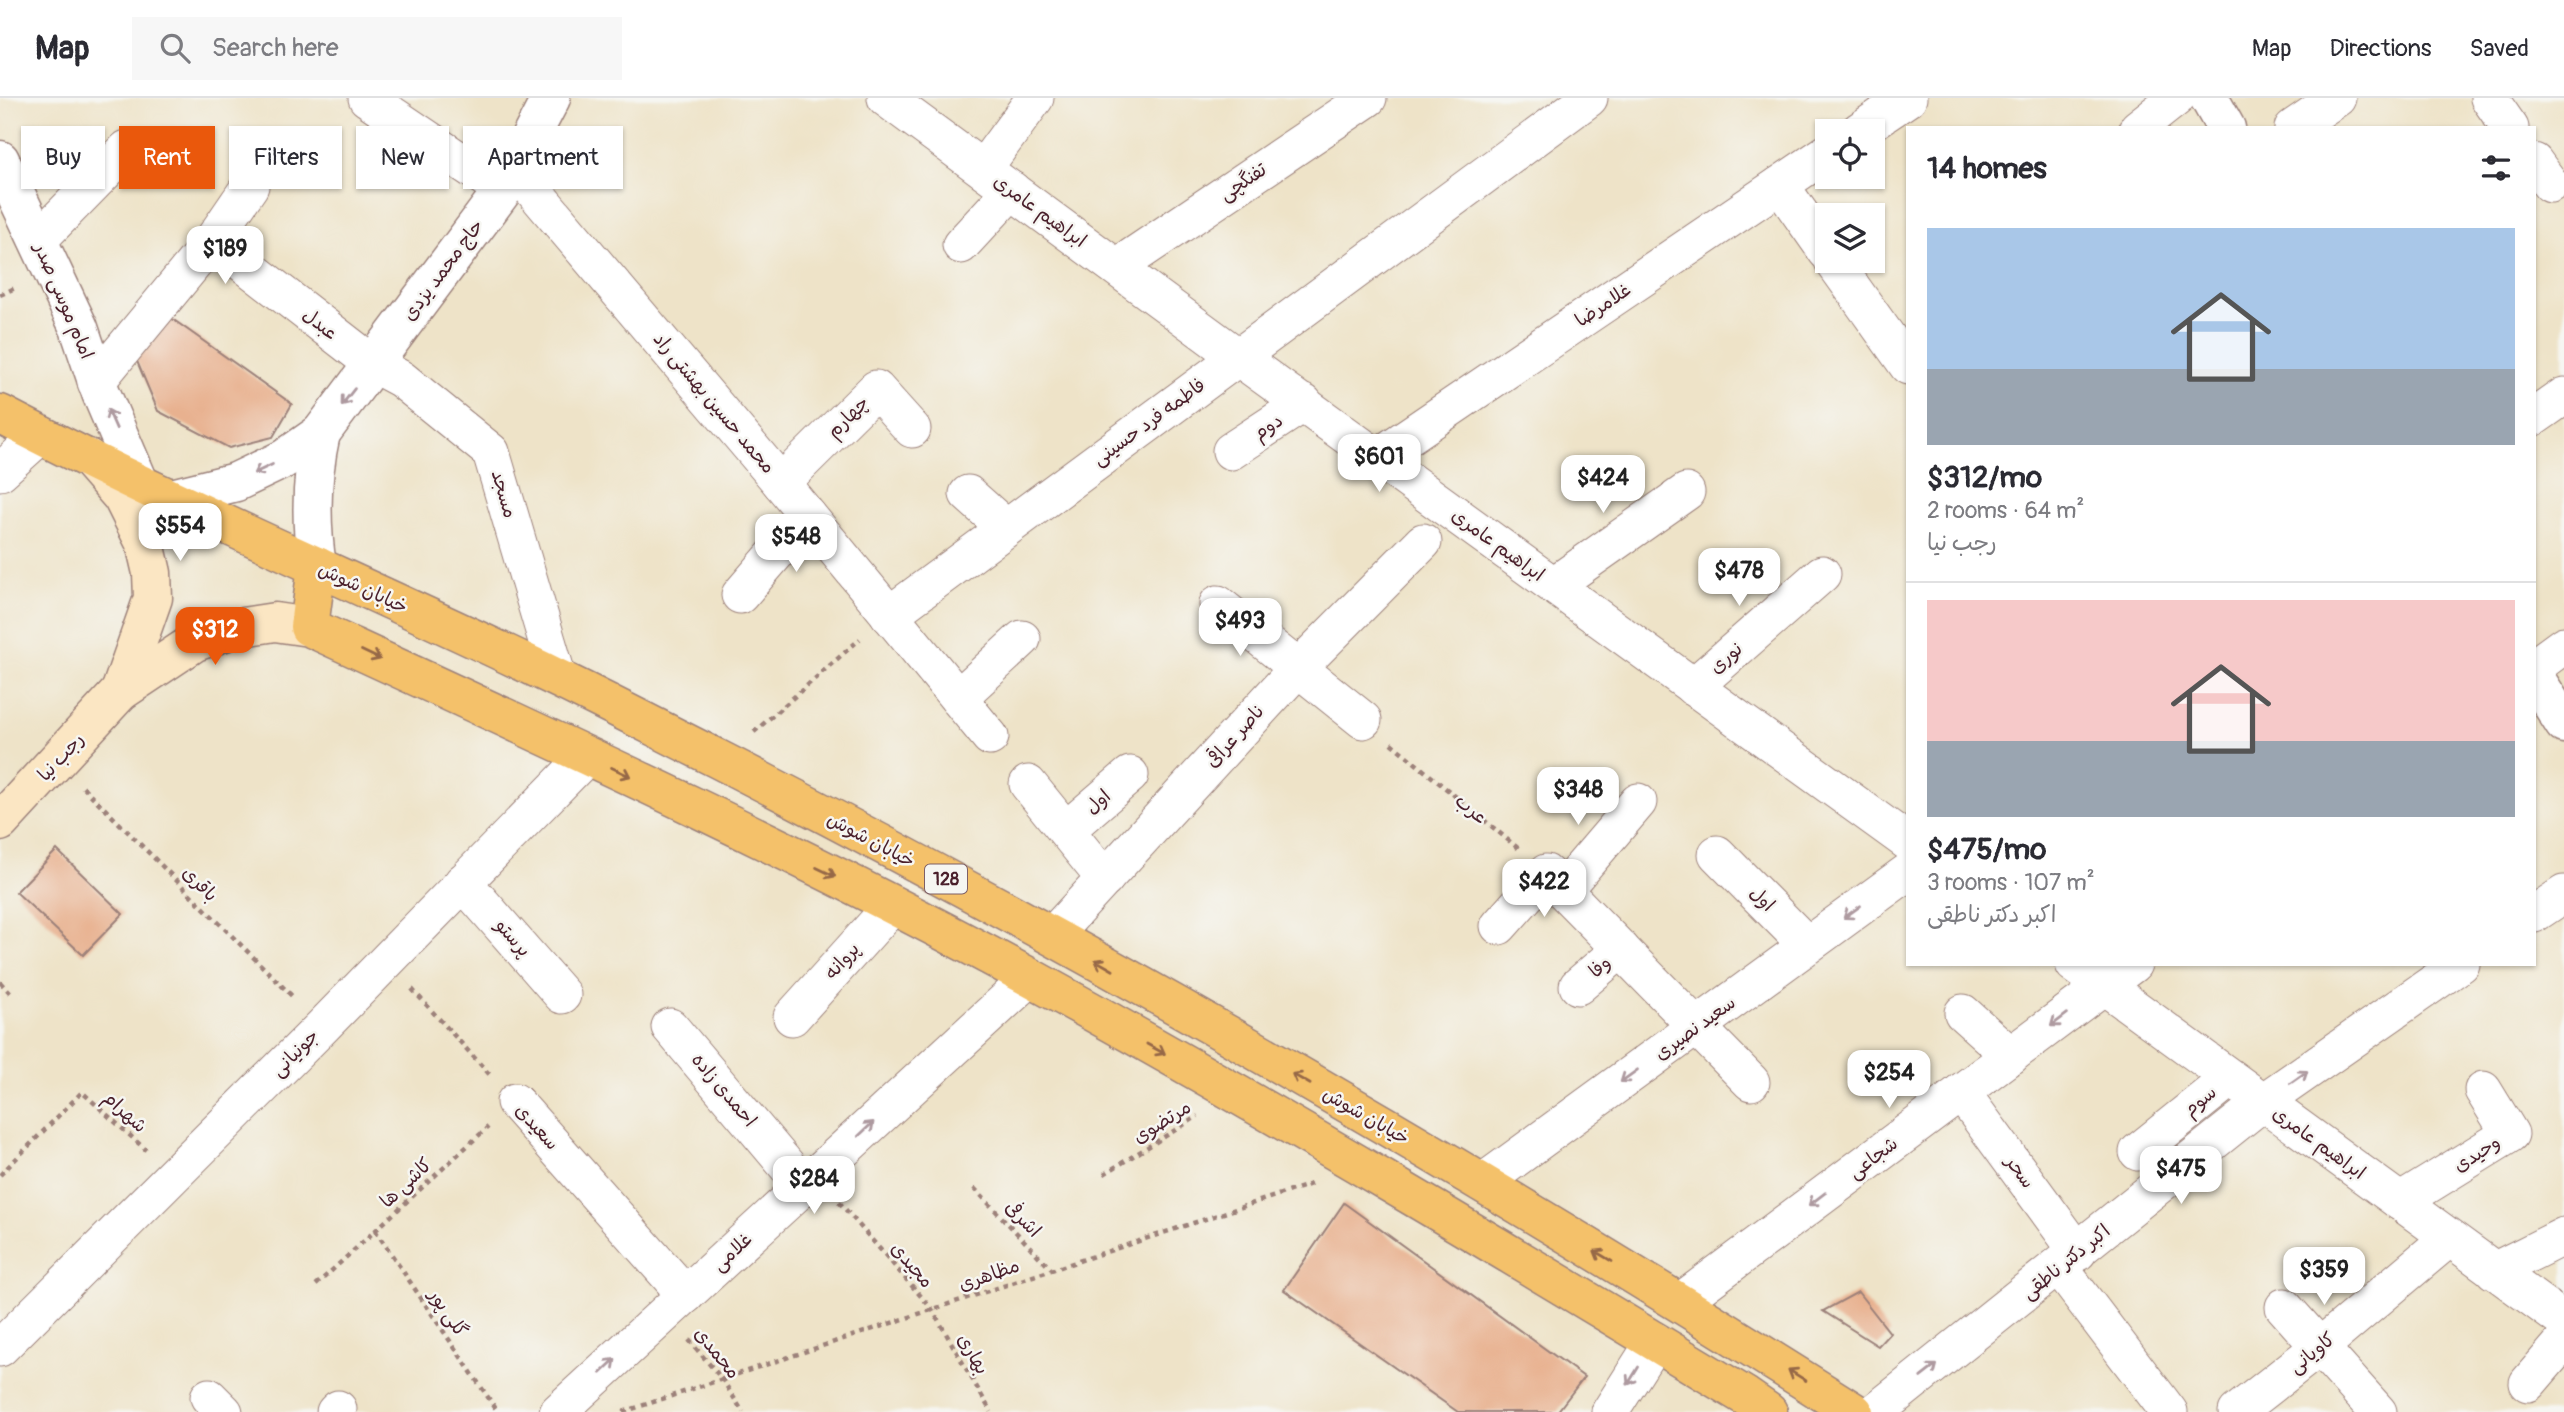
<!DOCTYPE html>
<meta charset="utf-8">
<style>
:root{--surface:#fff;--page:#f7f7f7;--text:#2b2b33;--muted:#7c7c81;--line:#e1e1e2;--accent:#ea580c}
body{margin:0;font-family:Pangolin,"Playpen Sans Arabic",sans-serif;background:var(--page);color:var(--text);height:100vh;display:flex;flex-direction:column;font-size:26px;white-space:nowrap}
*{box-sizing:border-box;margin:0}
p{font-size:23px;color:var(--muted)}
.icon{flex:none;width:38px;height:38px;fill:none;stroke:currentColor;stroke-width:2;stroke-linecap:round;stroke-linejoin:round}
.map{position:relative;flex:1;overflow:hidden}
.sheet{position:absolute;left:1906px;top:28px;width:630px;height:840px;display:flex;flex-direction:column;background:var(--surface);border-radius:0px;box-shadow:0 2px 5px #0004}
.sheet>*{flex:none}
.guide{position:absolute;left:21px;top:28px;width:665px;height:63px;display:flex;gap:14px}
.fabs{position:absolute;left:1815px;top:21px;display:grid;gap:14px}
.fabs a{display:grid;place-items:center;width:70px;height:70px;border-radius:0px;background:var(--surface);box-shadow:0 2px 5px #0004;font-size:35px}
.price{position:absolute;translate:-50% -60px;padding:0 16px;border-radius:14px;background:#fff;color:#222;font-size:23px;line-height:46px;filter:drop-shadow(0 2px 4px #0008)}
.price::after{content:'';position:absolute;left:50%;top:42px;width:21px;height:16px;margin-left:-10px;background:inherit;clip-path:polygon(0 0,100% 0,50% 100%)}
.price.active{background:var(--accent);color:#fff}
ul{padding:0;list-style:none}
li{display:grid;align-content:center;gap:14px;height:371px;padding:0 21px}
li+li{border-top:2px solid var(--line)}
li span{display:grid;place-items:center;height:217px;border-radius:0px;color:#555}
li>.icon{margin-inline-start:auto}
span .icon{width:126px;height:126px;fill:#fffc;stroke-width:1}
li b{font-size:30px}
h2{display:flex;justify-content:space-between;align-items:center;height:84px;padding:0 21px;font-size:30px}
.pill{padding:0 24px;border-radius:0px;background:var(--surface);box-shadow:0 2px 5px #0004;font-size:24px;line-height:63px}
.pill.active{background:var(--accent);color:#fff}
header{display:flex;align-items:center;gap:42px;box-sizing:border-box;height:98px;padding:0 35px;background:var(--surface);border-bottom:2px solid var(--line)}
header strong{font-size:33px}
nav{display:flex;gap:38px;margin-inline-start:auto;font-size:24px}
.search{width:490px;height:63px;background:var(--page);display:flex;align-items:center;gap:18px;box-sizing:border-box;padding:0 24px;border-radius:0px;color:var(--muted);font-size:26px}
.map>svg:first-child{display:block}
.building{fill:#e8b18f}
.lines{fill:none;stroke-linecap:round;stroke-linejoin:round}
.minor-casing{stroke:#9c817a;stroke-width:39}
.tertiary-casing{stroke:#9c817a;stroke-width:41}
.secondary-casing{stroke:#9c817a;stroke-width:41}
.primary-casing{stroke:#9c817a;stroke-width:41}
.path{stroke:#9c817a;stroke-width:4.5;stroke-dasharray:5 5;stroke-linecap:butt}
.minor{stroke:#fff;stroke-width:37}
.tertiary{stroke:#fff;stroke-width:38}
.secondary{stroke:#fbe6c3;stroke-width:38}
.primary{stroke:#f4c16a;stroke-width:38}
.oneway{stroke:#ae9aa0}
.oneway2{stroke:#966847}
.labels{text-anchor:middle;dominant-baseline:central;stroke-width:5;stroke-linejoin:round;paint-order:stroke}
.shield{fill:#f6f6f2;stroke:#7e6067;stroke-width:2}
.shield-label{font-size:18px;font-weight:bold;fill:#4a1f2b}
.street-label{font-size:19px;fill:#4a1f2b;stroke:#f6f6f2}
</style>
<header>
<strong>Map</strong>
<div class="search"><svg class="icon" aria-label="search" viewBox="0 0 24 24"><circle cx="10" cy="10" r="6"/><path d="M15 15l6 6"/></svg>Search here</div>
<nav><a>Map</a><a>Directions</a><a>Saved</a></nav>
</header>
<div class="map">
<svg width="2564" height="1314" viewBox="0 0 2564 1314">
<rect width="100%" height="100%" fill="#f6f6f2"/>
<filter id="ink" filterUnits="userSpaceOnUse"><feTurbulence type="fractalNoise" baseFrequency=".0143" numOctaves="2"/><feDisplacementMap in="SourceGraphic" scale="14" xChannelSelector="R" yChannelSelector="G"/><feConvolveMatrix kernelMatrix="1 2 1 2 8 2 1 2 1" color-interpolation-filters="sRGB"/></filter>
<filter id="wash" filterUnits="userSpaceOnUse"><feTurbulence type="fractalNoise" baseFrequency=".00686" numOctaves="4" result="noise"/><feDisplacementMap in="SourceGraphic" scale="28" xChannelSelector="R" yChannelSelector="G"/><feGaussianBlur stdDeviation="1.57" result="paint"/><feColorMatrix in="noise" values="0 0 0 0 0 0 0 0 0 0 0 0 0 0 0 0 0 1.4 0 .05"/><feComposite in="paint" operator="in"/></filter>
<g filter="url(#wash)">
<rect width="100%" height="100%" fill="#eee3c8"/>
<g id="blocks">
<g class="building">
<path d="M171 220 292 306 273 339 229 350 158 313 136 261Z"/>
<path d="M57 752 123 816 83 857 16 794Z"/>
<path d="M1344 1105 1584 1279 1557 1314H1458L1284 1192Z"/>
<path d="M1858 1194 1890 1235 1878 1248 1823 1213Z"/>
</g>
</g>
</g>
<g filter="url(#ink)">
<use href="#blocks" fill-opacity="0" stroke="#9c817a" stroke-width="2"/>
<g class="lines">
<g class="minor-casing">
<g id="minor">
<path d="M367 0 503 92"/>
<path d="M886 0 1238 259 1908 744"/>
<path d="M2489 0 2510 30"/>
<path d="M2138 30 2176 0"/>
<path d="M2293 30 2337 0"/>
<path d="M1859 33 1908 0"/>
<path d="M2534 64 2550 86"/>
<path d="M515 71 781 385 990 639"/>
<path d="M983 71 1035 0"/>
<path d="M1780 87 1827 154"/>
<path d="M38 142 127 51"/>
<path d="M213 142 250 88"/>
<path d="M961 147 1012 92"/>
<path d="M1833 163 1908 268"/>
<path d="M1117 169 1368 0"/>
<path d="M96 284 213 142 373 266 401 281 491 354 558 580"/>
<path d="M2534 319 2564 298"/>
<path d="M1231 353 1304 305"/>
<path d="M1378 359 1827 55"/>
<path d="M0 374 41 337"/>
<path d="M781 385 876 291 912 331"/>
<path d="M968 396 1006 430"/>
<path d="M1554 487 1686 394"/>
<path d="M740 497 808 418"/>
<path d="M1218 506 1363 622"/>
<path d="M889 517 1589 0"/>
<path d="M2534 569 2564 547"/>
<path d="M1693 589 1822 476"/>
<path d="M958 600 1022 541"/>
<path d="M1028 686 1105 781"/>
<path d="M1066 732 1130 677"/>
<path d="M1717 756 1807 847"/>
<path d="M463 784 562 897"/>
<path d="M1563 792 1638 704"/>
<path d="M2534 816 2564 796"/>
<path d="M1499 828 1546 775 1751 984"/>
<path d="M1053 837 1298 570 1423 444"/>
<path d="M2074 866 2564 1223"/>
<path d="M1578 888 1621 851"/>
<path d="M1963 915 2011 958"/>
<path d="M792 919 893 807"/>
<path d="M670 929 804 1088"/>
<path d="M1961 994 2078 1154"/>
<path d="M515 1004 686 1197"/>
<path d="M2138 1054 2230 980"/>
<path d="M1482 1085 1908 774"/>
<path d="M2400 1104 2510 1036 2483 992"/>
<path d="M2059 1169 2169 1314"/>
<path d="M2494 1173 2564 1138"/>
<path d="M1680 1204 2133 866"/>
<path d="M2284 1209 2378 1314"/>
<path d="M0 1250 322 929 587 658"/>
<path d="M2528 1285 2564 1243"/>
<path d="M209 1299 224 1314"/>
<path d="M335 1314 338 1311"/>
<path d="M558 1314 1030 880"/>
<path d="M1610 1314 1655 1243"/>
<path d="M1875 1314 2263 1004 2461 866"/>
<path d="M2237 1314 2321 1248 2449 1140"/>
</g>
</g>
<g class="tertiary-casing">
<g id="tertiary">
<path d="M2209 0 2226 30"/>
<path d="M0 62 79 230 101 295 139 384"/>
<path d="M172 400 236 384 284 361 321 335 503 92 551 0"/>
<path d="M317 468C310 423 311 379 321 335"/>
<path d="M2534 578 2564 626"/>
</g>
</g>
<g class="secondary-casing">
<g id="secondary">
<path d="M88 360 122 399 145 445 152 475 153 500 120 594"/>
<path d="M0 724 120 594 195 544 236 530 275 524 309 529"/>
</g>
</g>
<g class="primary-casing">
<g id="primary">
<path d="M0 316C181 411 371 490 555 579 609 605 662 633 716 660 1106 859 1485 1080 1854 1314"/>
<path d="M317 468 309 529C552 641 796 752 1031 880 1273 1013 1509 1155 1745 1298L1768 1314"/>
</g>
</g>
<g class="path">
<path d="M0 197 17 189"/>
<path d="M754 634 860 541"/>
<path d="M1391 645 1519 751"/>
<path d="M83 689 295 901"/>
<path d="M0 884 13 898"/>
<path d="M412 891 491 978"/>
<path d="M1104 1076 1198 1018"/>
<path d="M0 1077 82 994 146 1052"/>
<path d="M974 1090 1051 1171"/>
<path d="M839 1104 932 1211 991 1314"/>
<path d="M375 1132 498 1314"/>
<path d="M316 1187 488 1029"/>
<path d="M689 1242 722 1281 743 1314"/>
<path d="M623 1314 1314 1085"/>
</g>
<use href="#minor" class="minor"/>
<use href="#tertiary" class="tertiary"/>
<use href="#secondary" class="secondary"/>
<use href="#primary" class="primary"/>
</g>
<defs><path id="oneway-shaft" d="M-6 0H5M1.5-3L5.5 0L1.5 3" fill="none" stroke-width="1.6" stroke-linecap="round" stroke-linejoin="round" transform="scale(1.75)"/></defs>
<g class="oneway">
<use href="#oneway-shaft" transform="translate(348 299) rotate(128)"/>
<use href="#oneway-shaft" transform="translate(112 321) rotate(-114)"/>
<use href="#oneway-shaft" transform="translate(263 371) rotate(154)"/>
<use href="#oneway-shaft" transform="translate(1852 814) rotate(144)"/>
<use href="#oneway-shaft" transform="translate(2059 922) rotate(143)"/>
<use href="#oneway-shaft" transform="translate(1629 978) rotate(144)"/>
<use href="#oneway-shaft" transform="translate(2299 979) rotate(-35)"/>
<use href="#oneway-shaft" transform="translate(866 1031) rotate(-43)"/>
<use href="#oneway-shaft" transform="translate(1817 1101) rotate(143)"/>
<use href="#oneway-shaft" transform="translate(608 1268) rotate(-43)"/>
<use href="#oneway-shaft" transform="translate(1929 1273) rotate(-38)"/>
<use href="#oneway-shaft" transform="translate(1633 1278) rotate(122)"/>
</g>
<g class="oneway2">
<use href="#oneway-shaft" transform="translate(371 557) rotate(25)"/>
<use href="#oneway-shaft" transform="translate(621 674) rotate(26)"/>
<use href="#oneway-shaft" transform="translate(826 774) rotate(26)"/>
<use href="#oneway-shaft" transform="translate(1104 867) rotate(-150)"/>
<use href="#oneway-shaft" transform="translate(1156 951) rotate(29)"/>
<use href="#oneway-shaft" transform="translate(1301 981) rotate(-150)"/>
<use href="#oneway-shaft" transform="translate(1603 1158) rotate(-149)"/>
<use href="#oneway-shaft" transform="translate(1797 1277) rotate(-148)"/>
</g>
</g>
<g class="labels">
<rect class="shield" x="925" y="766.5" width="42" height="29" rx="5"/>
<g class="shield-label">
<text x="946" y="781">128</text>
</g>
<g class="street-label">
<text transform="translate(1243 84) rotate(-34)">تفنگچی</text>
<text transform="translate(1040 113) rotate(36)">ابراهیم عامری</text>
<text transform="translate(443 172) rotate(-53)">حاج محمد یزدی</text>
<text transform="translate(64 203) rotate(67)">امام موسی صدر</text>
<text transform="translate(1603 207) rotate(-34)">غلامرضا</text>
<text transform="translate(320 226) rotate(38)">عبدل</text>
<text transform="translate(714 305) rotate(50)">محمد حسین بهشتی راد</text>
<text transform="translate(848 319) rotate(-45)">چهارم</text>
<text transform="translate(1149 324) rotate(-36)">فاطمه فرد حسینی</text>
<text transform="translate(1268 329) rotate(-34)">دوم</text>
<text transform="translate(504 396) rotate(74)">مسجد</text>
<text transform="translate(1498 447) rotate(36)">ابراهیم عامری</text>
<text transform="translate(363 490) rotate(25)">خیابان شوش</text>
<text transform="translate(1726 560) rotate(-41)">نوری</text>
<text transform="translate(1235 638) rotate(-48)">ناصر عراقی</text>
<text transform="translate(61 659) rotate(-47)">رجب نیا</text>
<text transform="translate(1098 704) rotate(-41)">اول</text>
<text transform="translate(1471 711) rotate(39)">عرب</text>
<text transform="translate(871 742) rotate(28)">خیابان شوش</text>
<text transform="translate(200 786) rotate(45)">باقری</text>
<text transform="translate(1762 801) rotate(45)">اول</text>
<text transform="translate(513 840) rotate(49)">پرستو</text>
<text transform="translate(842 863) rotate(-48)">پروانه</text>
<text transform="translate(1600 869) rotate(-41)">وفا</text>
<text transform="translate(1695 930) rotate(-36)">سعید نصیری</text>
<text transform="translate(295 955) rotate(-45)">جونیانی</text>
<text transform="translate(724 992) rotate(50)">احمدی زاده</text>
<text transform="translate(2200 1003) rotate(-39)">سوم</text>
<text transform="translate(125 1014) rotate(42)">شهرام</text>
<text transform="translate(1366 1018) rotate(30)">خیابان شوش</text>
<text transform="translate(1162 1024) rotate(-32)">مرتضوی</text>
<text transform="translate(537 1029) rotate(48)">سعیدی</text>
<text transform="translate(2319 1045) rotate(36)">ابراهیم عامری</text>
<text transform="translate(2477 1056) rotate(-32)">وحیدی</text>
<text transform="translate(1873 1060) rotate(-37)">شجاعی</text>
<text transform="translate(2020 1074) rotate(54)">سحر</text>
<text transform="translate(406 1085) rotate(-43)">کاشی ها</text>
<text transform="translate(1023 1121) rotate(46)">اشرفی</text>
<text transform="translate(732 1154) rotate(-43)">غلامی</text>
<text transform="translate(2066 1164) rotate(-39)">اکبر دکتر ناطقی</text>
<text transform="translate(912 1167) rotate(49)">مجیدی</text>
<text transform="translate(989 1177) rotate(-19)">مظاهری</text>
<text transform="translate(448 1215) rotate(56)">گلی پور</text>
<text transform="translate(717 1255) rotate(51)">محمدی</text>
<text transform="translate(2312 1255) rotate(-39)">کاویانی</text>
<text transform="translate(973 1256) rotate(60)">بهاری</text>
</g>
</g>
</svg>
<div class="fabs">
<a><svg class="icon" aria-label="locate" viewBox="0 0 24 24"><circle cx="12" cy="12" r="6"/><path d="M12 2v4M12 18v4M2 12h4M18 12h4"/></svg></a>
<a><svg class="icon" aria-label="layers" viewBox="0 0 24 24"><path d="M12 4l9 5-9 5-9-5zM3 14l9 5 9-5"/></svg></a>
</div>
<b class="price" style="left:225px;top:188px">$189</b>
<b class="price" style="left:1379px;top:396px">$601</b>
<b class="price" style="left:1603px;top:417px">$424</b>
<b class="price" style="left:180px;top:465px">$554</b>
<b class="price" style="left:796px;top:476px">$548</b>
<b class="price" style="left:1739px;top:510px">$478</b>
<b class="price" style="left:1240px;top:560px">$493</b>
<b class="price active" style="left:215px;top:569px">$312</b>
<b class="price" style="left:1578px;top:729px">$348</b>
<b class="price" style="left:1544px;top:821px">$422</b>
<b class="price" style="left:1889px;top:1012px">$254</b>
<b class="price" style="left:2181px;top:1108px">$475</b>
<b class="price" style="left:814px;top:1118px">$284</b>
<b class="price" style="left:2324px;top:1209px">$359</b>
<div class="guide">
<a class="pill">Buy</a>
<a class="pill active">Rent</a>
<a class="pill">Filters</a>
<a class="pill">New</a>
<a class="pill">Apartment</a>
</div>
<section class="sheet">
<h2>14 homes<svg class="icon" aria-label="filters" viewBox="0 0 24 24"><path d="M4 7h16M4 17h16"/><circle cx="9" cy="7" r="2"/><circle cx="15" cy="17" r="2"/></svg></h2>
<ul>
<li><span style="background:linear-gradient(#a9c7e8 65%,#9aa5b1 0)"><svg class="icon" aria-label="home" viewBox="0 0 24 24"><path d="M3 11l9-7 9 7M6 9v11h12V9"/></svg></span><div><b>$312/mo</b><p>2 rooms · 64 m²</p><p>رجب نیا</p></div></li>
<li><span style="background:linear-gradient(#f6c9c9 65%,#9aa5b1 0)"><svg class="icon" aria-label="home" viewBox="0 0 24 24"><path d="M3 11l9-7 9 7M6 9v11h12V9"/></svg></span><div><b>$475/mo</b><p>3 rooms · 107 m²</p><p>اکبر دکتر ناطقی</p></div></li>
</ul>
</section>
</div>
